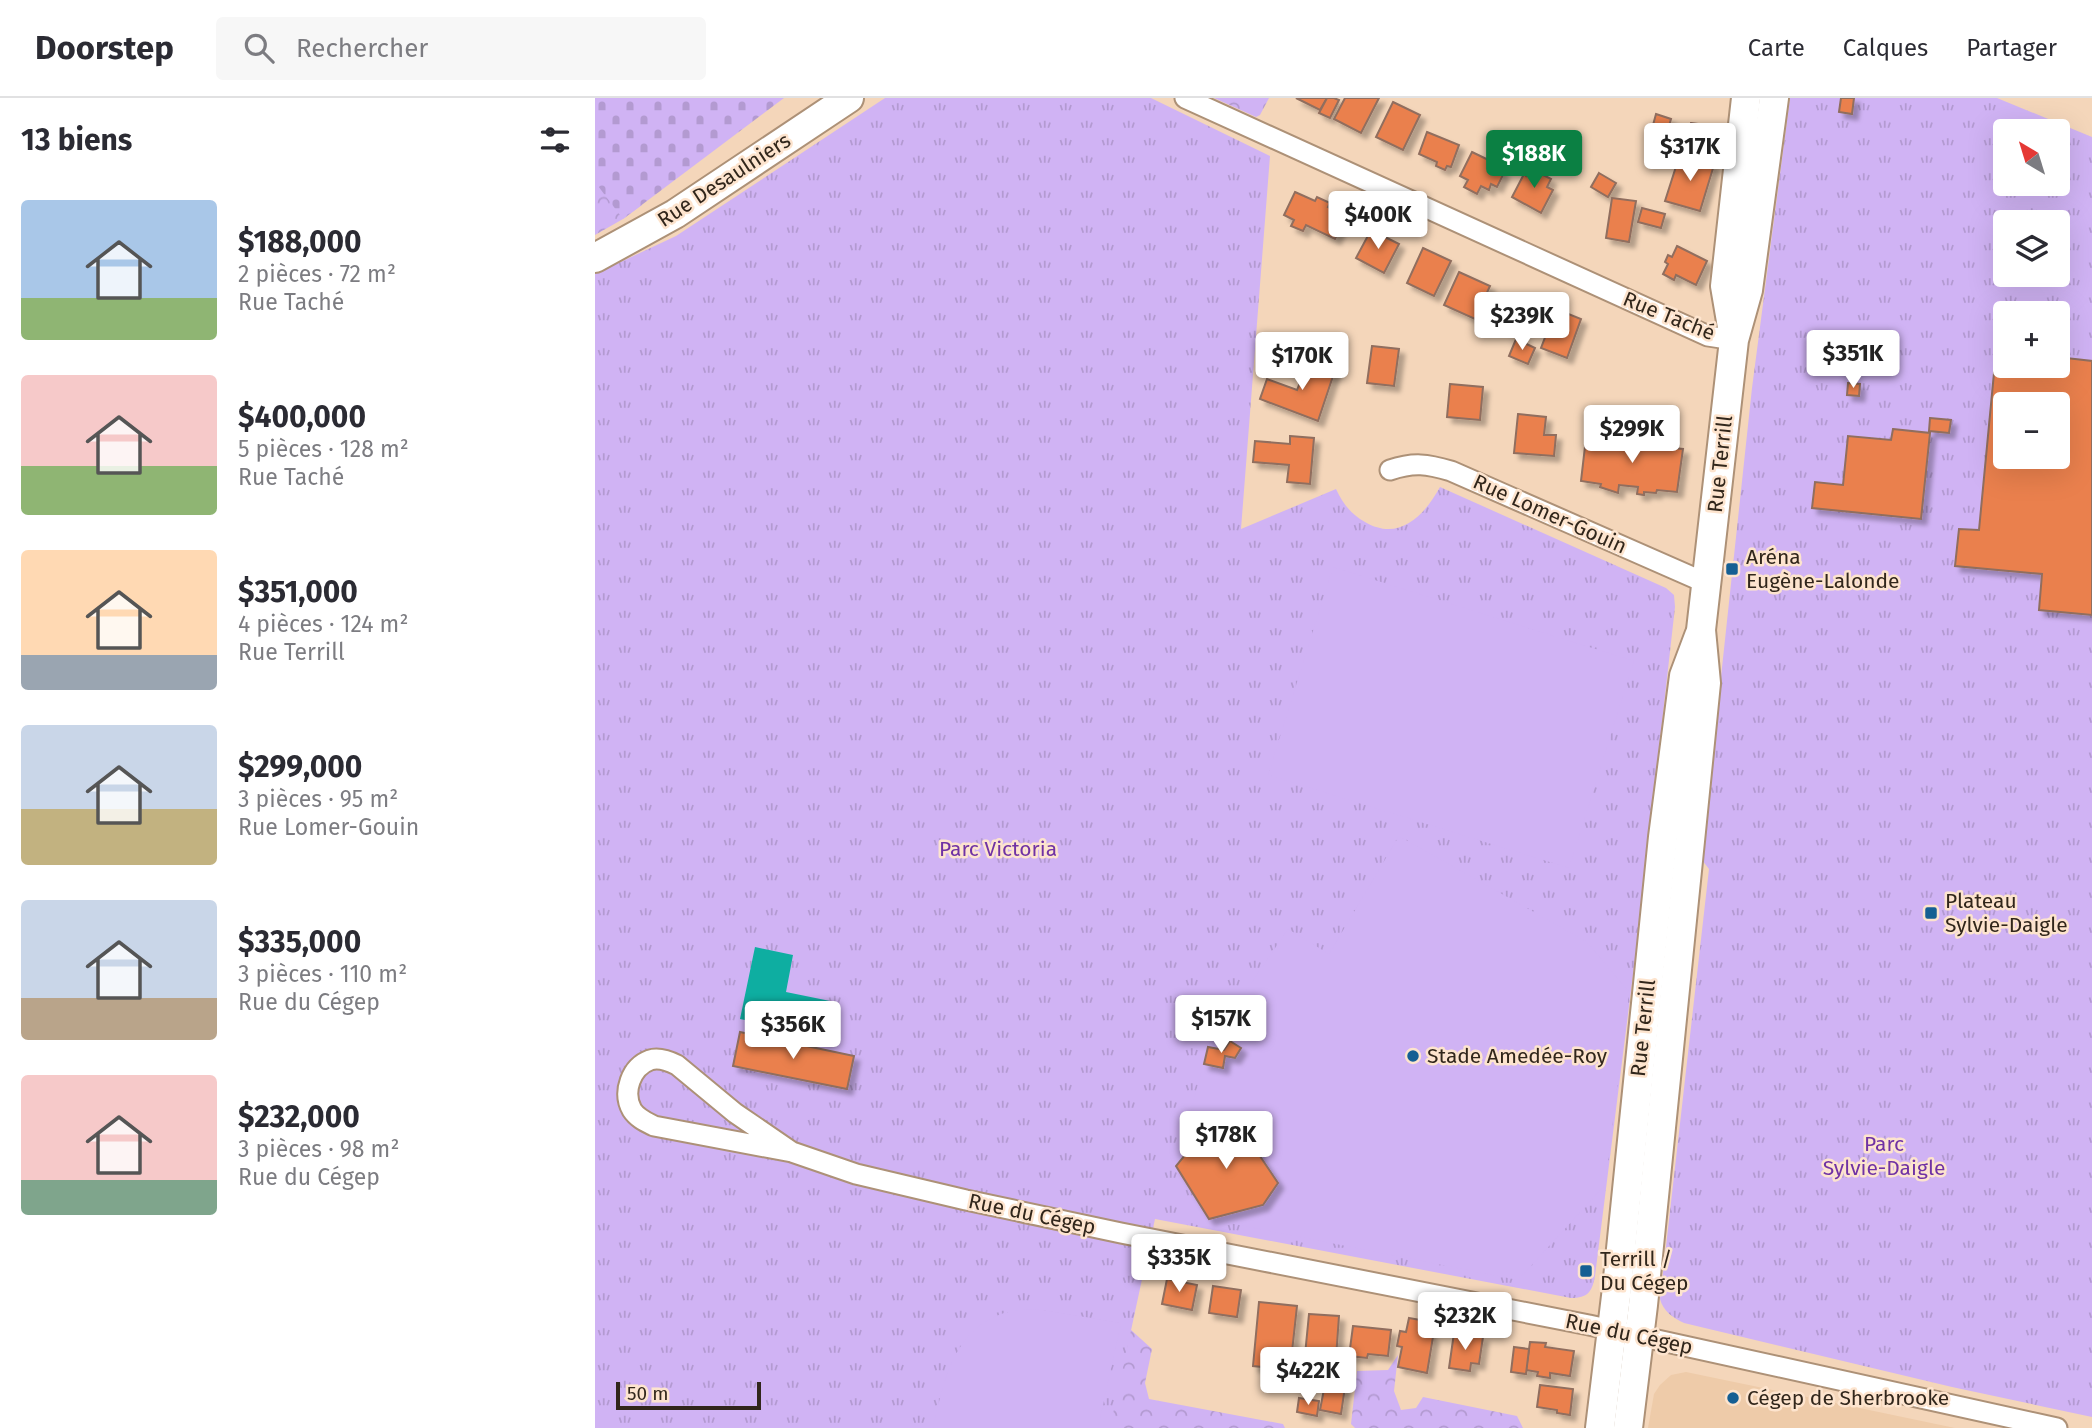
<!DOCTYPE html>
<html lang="fr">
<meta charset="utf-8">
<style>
:root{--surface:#fff;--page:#f7f7f7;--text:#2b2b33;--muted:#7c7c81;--line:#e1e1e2;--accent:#0b8043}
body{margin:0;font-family:"Fira Sans",sans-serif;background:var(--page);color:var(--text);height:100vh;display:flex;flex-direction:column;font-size:26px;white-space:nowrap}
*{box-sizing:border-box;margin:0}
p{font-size:23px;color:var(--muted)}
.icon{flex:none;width:38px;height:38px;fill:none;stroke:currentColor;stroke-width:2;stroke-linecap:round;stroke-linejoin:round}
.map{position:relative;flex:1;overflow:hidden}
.panel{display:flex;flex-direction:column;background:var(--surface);width:595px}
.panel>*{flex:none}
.needle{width:46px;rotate:322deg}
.buttons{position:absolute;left:1398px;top:21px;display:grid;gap:14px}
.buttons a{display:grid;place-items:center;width:77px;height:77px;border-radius:7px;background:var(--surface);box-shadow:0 7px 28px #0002;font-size:35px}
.scale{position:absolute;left:21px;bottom:18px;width:145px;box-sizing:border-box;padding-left:7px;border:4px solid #31261b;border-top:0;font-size:19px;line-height:24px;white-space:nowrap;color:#31261b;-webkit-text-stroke:5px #fde4ce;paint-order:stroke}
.price{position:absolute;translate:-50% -60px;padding:0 16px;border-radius:7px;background:#fff;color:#222;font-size:23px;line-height:46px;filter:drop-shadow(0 2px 4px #0008)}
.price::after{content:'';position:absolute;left:50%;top:42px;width:21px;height:16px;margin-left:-10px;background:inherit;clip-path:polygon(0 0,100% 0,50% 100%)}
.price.current{background:var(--accent);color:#fff}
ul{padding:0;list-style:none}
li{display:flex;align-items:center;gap:21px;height:175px;padding:0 21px}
li span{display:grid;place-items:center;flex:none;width:196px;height:140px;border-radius:7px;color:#555}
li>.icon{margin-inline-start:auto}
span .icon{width:84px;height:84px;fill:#fffc;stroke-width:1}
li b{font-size:30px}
h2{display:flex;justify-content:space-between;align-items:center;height:84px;padding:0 21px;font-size:30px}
header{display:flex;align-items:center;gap:42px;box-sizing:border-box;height:98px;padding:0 35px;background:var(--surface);border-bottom:2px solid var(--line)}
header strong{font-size:33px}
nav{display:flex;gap:38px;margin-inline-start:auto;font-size:24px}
.search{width:490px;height:63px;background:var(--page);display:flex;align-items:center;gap:18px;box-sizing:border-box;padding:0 24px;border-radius:7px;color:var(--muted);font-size:26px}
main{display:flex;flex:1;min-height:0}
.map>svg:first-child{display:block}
.built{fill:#eecba9}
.forest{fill:url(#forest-crowns)}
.cemetery{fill:url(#cemetery-stones)}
.park{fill:url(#park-tufts);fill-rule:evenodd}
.pitch{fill:#d0b3f4}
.water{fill:#0eaea1}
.building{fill:#ea804d;stroke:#906e5e;stroke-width:2;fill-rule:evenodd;filter:url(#shadow)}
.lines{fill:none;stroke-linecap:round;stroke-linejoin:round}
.street-casing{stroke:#ad9177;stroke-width:23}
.secondary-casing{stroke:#ad9177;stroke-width:32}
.street{stroke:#fff;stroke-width:19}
.secondary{stroke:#fff;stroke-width:28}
.poi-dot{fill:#155f93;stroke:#fde4ce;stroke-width:2.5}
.labels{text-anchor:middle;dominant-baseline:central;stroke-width:5;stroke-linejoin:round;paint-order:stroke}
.street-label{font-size:21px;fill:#31261b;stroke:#fde4ce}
.poi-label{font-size:21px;fill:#31261b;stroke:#fde4ce;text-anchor:start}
.park-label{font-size:21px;fill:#7032a4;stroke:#fde4ce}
</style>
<header>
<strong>Doorstep</strong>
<div class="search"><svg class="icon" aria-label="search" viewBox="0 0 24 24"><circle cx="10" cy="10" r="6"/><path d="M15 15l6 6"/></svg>Rechercher</div>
<nav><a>Carte</a><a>Calques</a><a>Partager</a></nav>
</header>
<main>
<section class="panel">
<h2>13 biens<svg class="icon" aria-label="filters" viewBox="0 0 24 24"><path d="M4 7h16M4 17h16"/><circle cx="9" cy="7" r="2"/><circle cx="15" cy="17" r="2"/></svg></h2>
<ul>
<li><span style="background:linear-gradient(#a9c7e8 70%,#8fb573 0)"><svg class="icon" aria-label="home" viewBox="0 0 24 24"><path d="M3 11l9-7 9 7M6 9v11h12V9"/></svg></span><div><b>$188,000</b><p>2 pièces · 72 m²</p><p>Rue Taché</p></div></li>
<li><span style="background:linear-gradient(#f6c9c9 65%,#8fb573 0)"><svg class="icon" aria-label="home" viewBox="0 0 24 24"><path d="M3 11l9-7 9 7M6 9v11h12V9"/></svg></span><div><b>$400,000</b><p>5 pièces · 128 m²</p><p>Rue Taché</p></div></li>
<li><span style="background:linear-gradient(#ffd9b3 75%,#9aa5b1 0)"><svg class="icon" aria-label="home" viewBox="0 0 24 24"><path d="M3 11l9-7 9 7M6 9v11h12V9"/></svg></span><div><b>$351,000</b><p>4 pièces · 124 m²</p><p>Rue Terrill</p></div></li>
<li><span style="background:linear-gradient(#c9d6e8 60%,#c2b280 0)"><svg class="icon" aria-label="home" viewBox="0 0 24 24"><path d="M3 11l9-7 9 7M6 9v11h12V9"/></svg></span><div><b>$299,000</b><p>3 pièces · 95 m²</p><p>Rue Lomer-Gouin</p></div></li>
<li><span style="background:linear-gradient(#c9d6e8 70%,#b9a48a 0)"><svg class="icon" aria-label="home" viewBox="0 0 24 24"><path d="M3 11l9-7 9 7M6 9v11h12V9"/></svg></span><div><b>$335,000</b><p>3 pièces · 110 m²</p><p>Rue du Cégep</p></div></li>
<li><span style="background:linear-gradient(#f6c9c9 75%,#7fa58c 0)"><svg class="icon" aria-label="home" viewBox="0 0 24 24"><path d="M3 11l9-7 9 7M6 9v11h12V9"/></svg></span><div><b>$232,000</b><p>3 pièces · 98 m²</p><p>Rue du Cégep</p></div></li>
</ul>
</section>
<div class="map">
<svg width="1497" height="1330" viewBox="0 0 1497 1330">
<defs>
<pattern id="forest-crowns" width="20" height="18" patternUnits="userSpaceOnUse" patternTransform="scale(1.75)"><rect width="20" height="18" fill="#d0b3f4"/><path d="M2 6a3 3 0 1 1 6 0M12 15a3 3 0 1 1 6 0" fill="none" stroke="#b39ad1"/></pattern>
<pattern id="cemetery-stones" width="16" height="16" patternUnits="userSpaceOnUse" patternTransform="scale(1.75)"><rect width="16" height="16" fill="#d0b3f4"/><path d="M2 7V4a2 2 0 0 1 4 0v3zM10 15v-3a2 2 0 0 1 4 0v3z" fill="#b39ad1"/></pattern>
<pattern id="park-tufts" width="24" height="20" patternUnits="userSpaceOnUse" patternTransform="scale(1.75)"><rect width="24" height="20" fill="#d0b3f4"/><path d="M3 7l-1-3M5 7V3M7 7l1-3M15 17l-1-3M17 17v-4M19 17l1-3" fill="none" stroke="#b39ad1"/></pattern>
<filter id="shadow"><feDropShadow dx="5.5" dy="5.5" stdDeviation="2" flood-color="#0004"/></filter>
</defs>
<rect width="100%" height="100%" fill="#f4d6ba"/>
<path class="built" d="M1091 1274 1236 1304 1360 1330H1053L1059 1296 1065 1287 1076 1277Z"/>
<g class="forest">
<path d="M619 0H674L665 17 661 19Z"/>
<path d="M0 46 47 107 28 121 0 137Z"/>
<path d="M535 1231 557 1251 550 1285 554 1301 688 1326 690 1330H504Z"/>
<path d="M803 1257 799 1293 806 1312 821 1310 828 1299 922 1318 928 1330H760L756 1326 762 1273 793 1272Z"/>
</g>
<path class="cemetery" d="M0 0H189L28 121 0 84Z"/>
<g class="park">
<path d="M290 0H556L675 58 646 431 741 391C748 406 756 416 770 424 804 444 829 418 845 389L1071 490 1079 497 1080 509 1044 829 1000 1178C997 1194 993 1200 976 1200L560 1121 515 1330H0V176L81 138Z"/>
<path d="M1195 0H1402L1497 39V1319L1357 1289 1089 1225C1078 1220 1068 1213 1065 1201L1114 771 1107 762V756L1157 290ZM1410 33H1463V86H1410ZM1410 124H1463V177H1410ZM1410 215H1463V268H1410ZM1410 306H1463V359H1410Z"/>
</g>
<g class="pitch">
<path d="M738 469 1039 563 974 770 673 677Z"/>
<path d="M804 738 992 844 1034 894 1010 1087 923 1182 614 1121 581 1068 613 949 693 831 734 856Z"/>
<path d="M442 1211 526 1225 503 1330H338C349 1283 358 1232 409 1215 420 1212 431 1212 442 1211Z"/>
</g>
<path class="water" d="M160 849 198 857 191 894 240 904 232 939 145 921Z"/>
<g class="building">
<path d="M701 0H732L725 12Z"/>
<path d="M732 0H739L744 2 735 20 724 15Z"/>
<path d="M750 0H784L766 35 739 21Z"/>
<path d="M1246 0H1259L1257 16 1244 14Z"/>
<path d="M798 4 825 17 808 52 781 39Z"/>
<path d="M1061 16 1076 21 1070 42 1055 38Z"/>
<path d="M1096 25 1126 29 1122 54 1098 50 1100 44 1093 43Z"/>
<path d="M832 34 864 47 856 69 852 68 850 72 841 68 842 64 824 56Z"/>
<path d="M877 54 906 68 904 72 909 75 902 89 896 86 894 92 886 88 882 96 869 89 873 82 865 78Z"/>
<path d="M1085 56 1119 67 1105 113 1070 103Z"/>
<path d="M935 70 956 81 952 89 958 92 946 115 917 99 929 76 931 78Z"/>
<path d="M1004 75 1021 85 1013 99 996 89Z"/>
<path d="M700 94 720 103 722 99 735 105 733 109 751 118 740 141 711 127 708 133 696 128 699 122 689 117Z"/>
<path d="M1017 100 1041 103 1034 144 1011 140Z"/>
<path d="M1047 110 1070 116 1066 130 1043 124Z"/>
<path d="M776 132 804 146 789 175 761 160Z"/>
<path d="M1082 148 1112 163 1101 187 1081 177 1079 182 1068 176 1073 166 1070 164 1073 157 1077 159Z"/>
<path d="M828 150 856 163 839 198 812 185Z"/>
<path d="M864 174 895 188 880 221 849 207Z"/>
<path d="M961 211 986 221 972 260 946 250Z"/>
<path d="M921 241 940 250 933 266 914 258Z"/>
<path d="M777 248 804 251 799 288 772 285Z"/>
<path d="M1401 254H1410V268H1463V259L1497 263V517L1444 512 1447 476 1360 468 1364 431 1384 432ZM1410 306H1463V359H1410Z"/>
<path d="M714 262 740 272 723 323 665 301 672 281 702 292Z"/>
<path d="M1253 285 1265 286 1264 298 1252 297Z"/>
<path d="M855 286 888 289 885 322 852 319Z"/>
<path d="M923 316 951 319 949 337H961L959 358 919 355Z"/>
<path d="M1335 320 1356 322 1354 335 1334 333Z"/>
<path d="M1298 331 1335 335 1326 421 1217 410 1220 384 1248 387 1253 338 1296 342Z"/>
<path d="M695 338 719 340 715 386 692 384 694 367 658 364 660 343 695 346Z"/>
<path d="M1010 338 1021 339 1020 343 1048 347 1049 342 1068 344 1067 349 1088 351 1082 394 1062 392 1061 395 1049 394V397L1042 396 1043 389 1024 387 1023 395 1005 389 1006 386 986 383 991 340 1010 343Z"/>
<path d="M145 934 259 958 252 991 138 968Z"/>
<path d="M635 943 646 950 640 960 630 958 628 970 609 966 613 949 629 952Z"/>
<path d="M640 1021 683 1085 668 1107 614 1121 581 1068 616 1025Z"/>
<path d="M572 1181 602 1187 597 1212 567 1206Z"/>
<path d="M618 1188 646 1192 642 1219 614 1215Z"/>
<path d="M664 1204 702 1208 695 1272 658 1268Z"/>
<path d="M714 1216 744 1218 741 1260 710 1257Z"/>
<path d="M814 1220 837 1224 834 1238 838 1239 832 1275 803 1269 807 1249 802 1248 805 1233 811 1234Z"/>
<path d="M758 1228 796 1232 793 1258 773 1256 772 1260 754 1258Z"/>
<path d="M859 1235 888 1239 884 1266 876 1265 875 1273 854 1270Z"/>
<path d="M935 1244 951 1245 950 1249 979 1253 975 1278 955 1275V1280L942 1278 943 1274 931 1272Z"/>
<path d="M919 1249 934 1251 931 1276 916 1274Z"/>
<path d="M730 1286 750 1289 746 1316 725 1312Z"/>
<path d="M945 1287 978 1291 975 1317 962 1315V1312L942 1309Z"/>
<path d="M704 1300 724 1303 722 1318 702 1314Z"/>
</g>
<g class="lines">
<g class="street-casing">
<g id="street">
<path d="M590 0 1113 238 1139 242"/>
<path d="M795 372C819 364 832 366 856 373L1111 485"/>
<path d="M197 1054 140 1015 82 967C74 963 64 959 55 962 36 969 27 994 37 1012 42 1020 51 1024 59 1028L197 1054 261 1076 371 1102 526 1135 994 1227 1462 1330"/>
</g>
</g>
<g class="secondary-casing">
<g id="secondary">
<path d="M0 160 80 116 254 0"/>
<path d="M1138 235 1130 188 1151 0"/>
<path d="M1005 1330 1022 1190 1068 739 1089 578 1104 538"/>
<path d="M1033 1330 1048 1207 1111 585 1106 532 1139 242 1153 192 1179 0"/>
</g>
</g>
<use href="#street" class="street"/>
<use href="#secondary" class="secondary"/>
</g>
<g class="poi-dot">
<rect x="1130" y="464" width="14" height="14" rx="3.5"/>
<rect x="1329" y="808" width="14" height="14" rx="3.5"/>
<circle cx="818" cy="958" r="7"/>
<rect x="984" y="1166" width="14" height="14" rx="3.5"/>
<circle cx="1138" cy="1300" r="7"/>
</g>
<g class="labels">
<g class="street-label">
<text transform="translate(129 82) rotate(-33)">Rue Desaulniers</text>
<text transform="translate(1074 218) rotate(22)">Rue Taché</text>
<text transform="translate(1125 366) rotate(-84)">Rue Terrill</text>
<text transform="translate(955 416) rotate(24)">Rue Lomer-Gouin</text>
<text transform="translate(1048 930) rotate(-84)">Rue Terrill</text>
<text transform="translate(437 1116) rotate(12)">Rue du Cégep</text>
<text transform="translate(1034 1236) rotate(12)">Rue du Cégep</text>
</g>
<g class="poi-label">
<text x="1151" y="459">Aréna<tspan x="1151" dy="24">Eugène-Lalonde</tspan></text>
<text x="1350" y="803">Plateau<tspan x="1350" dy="24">Sylvie-Daigle</tspan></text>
<text x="832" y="958">Stade Amedée-Roy</text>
<text x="1005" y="1161">Terrill /<tspan x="1005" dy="24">Du Cégep</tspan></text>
<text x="1152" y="1300">Cégep de Sherbrooke</text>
</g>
<g class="park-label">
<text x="403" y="751">Parc Victoria</text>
<text x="1289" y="1046">Parc<tspan x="1289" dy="24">Sylvie-Daigle</tspan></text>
</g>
</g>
</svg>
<div class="buttons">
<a><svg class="needle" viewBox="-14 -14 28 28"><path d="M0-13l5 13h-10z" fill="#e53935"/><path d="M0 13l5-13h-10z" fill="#7c7c81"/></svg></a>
<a><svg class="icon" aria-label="layers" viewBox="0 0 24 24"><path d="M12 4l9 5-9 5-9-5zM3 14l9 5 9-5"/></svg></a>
<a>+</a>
<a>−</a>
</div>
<div class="scale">50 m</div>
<b class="price" style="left:1095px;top:85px">$317K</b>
<b class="price current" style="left:939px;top:92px">$188K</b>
<b class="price" style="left:783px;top:153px">$400K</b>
<b class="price" style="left:927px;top:254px">$239K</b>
<b class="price" style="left:1258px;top:292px">$351K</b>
<b class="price" style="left:707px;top:294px">$170K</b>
<b class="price" style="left:1037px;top:367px">$299K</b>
<b class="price" style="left:626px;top:957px">$157K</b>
<b class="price" style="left:198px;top:963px">$356K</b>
<b class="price" style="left:631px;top:1073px">$178K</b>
<b class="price" style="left:584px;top:1196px">$335K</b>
<b class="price" style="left:870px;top:1254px">$232K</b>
<b class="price" style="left:713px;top:1309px">$422K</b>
</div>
</main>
